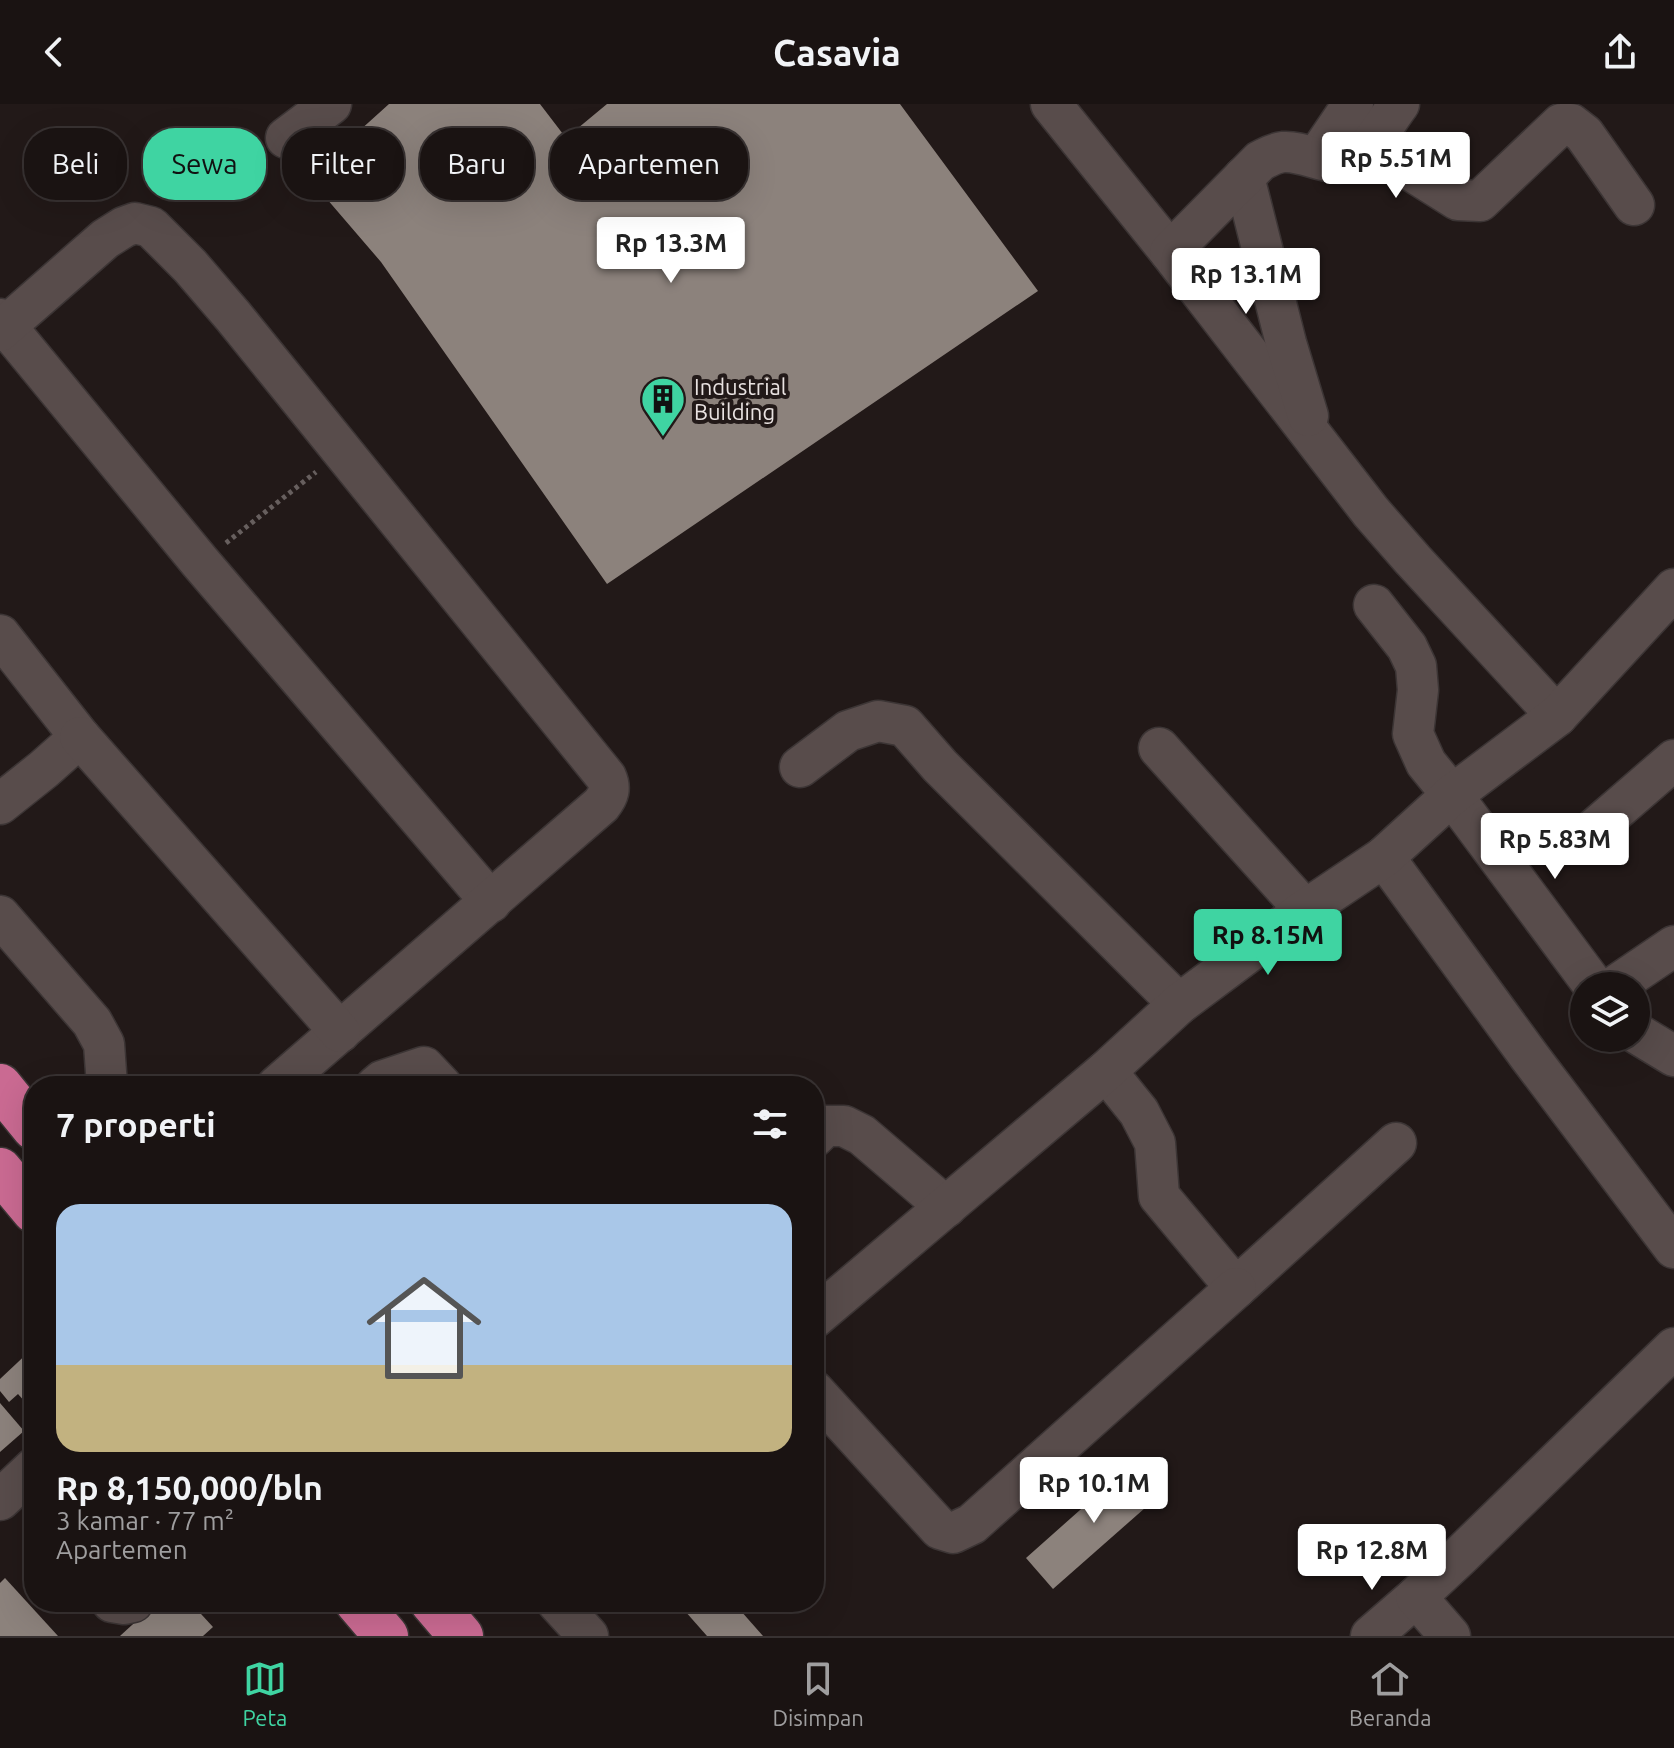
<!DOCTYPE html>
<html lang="id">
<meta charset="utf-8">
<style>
:root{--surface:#1a1312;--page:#272020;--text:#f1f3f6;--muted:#9f9e9f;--line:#383232;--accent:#3fd4a2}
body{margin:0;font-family:Ubuntu,sans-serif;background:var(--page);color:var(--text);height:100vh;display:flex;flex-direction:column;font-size:30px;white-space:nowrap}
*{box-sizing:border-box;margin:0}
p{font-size:26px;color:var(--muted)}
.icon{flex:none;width:44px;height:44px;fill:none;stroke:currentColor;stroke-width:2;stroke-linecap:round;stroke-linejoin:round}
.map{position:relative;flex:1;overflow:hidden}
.drawer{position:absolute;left:24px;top:972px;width:800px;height:536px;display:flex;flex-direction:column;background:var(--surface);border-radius:32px;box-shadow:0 8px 32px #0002,0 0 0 2px var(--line)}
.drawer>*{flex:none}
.guide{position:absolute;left:24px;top:24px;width:800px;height:72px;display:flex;gap:16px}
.buttons{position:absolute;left:1570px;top:868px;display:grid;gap:16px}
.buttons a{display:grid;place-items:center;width:80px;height:80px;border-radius:50%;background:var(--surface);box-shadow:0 8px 32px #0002,0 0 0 2px var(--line);font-size:40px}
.price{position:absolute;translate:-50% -68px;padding:0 18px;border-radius:8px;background:#fff;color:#222;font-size:26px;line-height:52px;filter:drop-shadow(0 2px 4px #0008)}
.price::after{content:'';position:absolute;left:50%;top:48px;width:24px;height:18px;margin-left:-12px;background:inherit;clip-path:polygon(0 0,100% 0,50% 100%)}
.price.on{background:var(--accent);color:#111}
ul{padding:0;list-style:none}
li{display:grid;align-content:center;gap:16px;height:424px;padding:0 32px}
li+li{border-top:2px solid var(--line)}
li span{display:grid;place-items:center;height:248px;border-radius:24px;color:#555}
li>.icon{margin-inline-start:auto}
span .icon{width:144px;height:144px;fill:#fffc;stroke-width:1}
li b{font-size:34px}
h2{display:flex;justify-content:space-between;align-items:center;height:96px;padding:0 32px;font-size:34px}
.pill{padding:0 28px;border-radius:32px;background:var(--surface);box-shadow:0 8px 32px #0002,0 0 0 2px var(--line);font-size:28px;line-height:72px}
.pill.on{background:var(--accent);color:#111}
header{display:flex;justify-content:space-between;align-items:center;height:104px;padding:0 32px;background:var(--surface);font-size:36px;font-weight:700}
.dock{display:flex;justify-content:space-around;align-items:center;height:112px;border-top:2px solid var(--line);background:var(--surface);font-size:22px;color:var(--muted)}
.dock a{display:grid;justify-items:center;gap:4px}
.dock .on{color:var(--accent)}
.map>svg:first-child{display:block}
.building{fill:#8c827c}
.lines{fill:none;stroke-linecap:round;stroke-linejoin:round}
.minor-casing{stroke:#3c3535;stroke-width:43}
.highway-casing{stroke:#3c3535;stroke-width:47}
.path{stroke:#675f5e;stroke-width:5;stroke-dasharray:4 4;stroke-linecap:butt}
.minor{stroke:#584c4b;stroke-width:40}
.highway{stroke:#ca6a92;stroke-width:44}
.labels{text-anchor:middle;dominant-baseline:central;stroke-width:8;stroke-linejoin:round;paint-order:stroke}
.poi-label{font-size:22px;fill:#e9e2e1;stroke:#221918;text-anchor:start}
</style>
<header><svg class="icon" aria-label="back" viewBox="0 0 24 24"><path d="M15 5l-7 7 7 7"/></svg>Casavia<svg class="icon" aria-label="share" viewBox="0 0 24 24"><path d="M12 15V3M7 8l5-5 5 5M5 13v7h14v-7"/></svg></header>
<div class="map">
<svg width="1674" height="1532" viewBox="0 0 1674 1532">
<rect width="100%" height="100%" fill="#221918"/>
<g class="building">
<path d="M389 0H540L566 34 607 0H900L1038 187 607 480 381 158 308 73Z"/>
<path d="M34 1243V1308L18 1290 9 1298 0 1287V1275Z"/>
<path d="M0 1299 24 1327 0 1348Z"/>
<path d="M1134 1358 1162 1389 1053 1485 1026 1454Z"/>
<path d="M5 1474 58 1532H0V1479Z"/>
<path d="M157 1498H190L213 1523 203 1532H120Z"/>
<path d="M677 1498H733L763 1532H707Z"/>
</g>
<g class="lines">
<g class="minor-casing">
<g id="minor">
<path d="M1051 0 1170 148 1371 408 1413 456 1557 612"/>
<path d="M286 34 331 0"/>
<path d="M1369 40 1458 96 1480 97 1561 20H1571L1584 30 1634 101"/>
<path d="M1317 53 1353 0"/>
<path d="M1244 73 1286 239 1308 312"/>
<path d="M1170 148 1260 57C1268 53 1274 49 1283 48 1307 46 1335 68 1356 54 1374 41 1386 17 1399 0"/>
<path d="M0 215 200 458 491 798"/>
<path d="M0 227 105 135 124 123 135 119 151 123 190 162 233 212 606 673C611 684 609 691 601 701L277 982"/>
<path d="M1374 501 1407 543 1416 562 1418 586 1413 630 1426 659 1452 691 1594 882"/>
<path d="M0 531 80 633 44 665 0 700"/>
<path d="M80 633 340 928"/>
<path d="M1159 644 1305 806"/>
<path d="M800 663 848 627 878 617 905 622 940 662 1179 900"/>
<path d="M1584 734 1674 656"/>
<path d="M1384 753 1529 952 1674 1144"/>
<path d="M0 812 92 918 104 940 107 982"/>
<path d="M1615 882 1674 842"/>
<path d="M1636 929 1674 952"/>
<path d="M1106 967 1139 1008 1155 1039 1159 1092 1236 1184 1396 1039"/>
<path d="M376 982 382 977 424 963 442 982"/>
<path d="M814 1033 825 1022H844L862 1031 946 1103"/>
<path d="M814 1214 1106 967 1179 900 1305 806 1384 753 1452 691 1557 612 1674 485"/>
<path d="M814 1287 940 1425 953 1429 972 1420 1236 1184"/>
<path d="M0 1396 34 1364"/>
<path d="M112 1498 124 1500 133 1498"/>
<path d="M557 1498 588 1532"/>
<path d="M1371 1532 1416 1493"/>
<path d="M1450 1532 1416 1493 1460 1452 1674 1244"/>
</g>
</g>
<g class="highway-casing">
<g id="highway">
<path d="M0 982 34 1024"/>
<path d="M0 1066 34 1107"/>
<path d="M357 1498 386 1532"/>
<path d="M432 1498 461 1532"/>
</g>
</g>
<path class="path" d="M226 439 316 368"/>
<use href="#minor" class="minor"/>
<use href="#highway" class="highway"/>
</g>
<defs>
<g id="building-pin" transform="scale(2.3)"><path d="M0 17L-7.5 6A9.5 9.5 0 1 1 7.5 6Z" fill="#3fd4a2" stroke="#221918"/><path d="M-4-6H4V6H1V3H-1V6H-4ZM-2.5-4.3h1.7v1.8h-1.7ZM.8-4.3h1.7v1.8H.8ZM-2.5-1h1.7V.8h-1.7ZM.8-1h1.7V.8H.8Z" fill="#111"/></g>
</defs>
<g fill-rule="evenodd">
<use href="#building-pin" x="663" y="295"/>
</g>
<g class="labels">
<g class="poi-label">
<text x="694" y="282">Industrial<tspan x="694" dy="25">Building</tspan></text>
</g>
</g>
</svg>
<div class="buttons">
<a><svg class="icon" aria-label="layers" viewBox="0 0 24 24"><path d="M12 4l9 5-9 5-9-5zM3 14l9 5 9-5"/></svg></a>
</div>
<b class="price" style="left:1396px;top:96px">Rp 5.51M</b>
<b class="price" style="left:671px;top:181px">Rp 13.3M</b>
<b class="price" style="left:1246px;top:212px">Rp 13.1M</b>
<b class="price" style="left:1555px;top:777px">Rp 5.83M</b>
<b class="price on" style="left:1268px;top:873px">Rp 8.15M</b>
<b class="price" style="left:1094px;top:1421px">Rp 10.1M</b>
<b class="price" style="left:1372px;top:1488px">Rp 12.8M</b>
<div class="guide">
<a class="pill">Beli</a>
<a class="pill on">Sewa</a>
<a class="pill">Filter</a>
<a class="pill">Baru</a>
<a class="pill">Apartemen</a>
</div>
<section class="drawer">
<h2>7 properti<svg class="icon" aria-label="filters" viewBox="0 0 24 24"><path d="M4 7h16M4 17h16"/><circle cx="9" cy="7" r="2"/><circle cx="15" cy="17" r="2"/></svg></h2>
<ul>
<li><span style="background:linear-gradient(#a9c7e8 65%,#c2b280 0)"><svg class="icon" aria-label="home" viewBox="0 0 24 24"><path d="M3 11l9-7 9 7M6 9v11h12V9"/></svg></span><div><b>Rp 8,150,000/bln</b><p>3 kamar · 77 m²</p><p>Apartemen</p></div></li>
</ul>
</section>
</div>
<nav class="dock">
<a class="on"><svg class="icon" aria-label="map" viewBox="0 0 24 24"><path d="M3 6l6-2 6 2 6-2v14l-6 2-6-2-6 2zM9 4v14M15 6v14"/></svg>Peta</a>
<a><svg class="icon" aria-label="saved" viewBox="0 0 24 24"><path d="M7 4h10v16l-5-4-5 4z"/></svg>Disimpan</a>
<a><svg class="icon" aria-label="home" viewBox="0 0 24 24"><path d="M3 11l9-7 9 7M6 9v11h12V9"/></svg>Beranda</a>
</nav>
